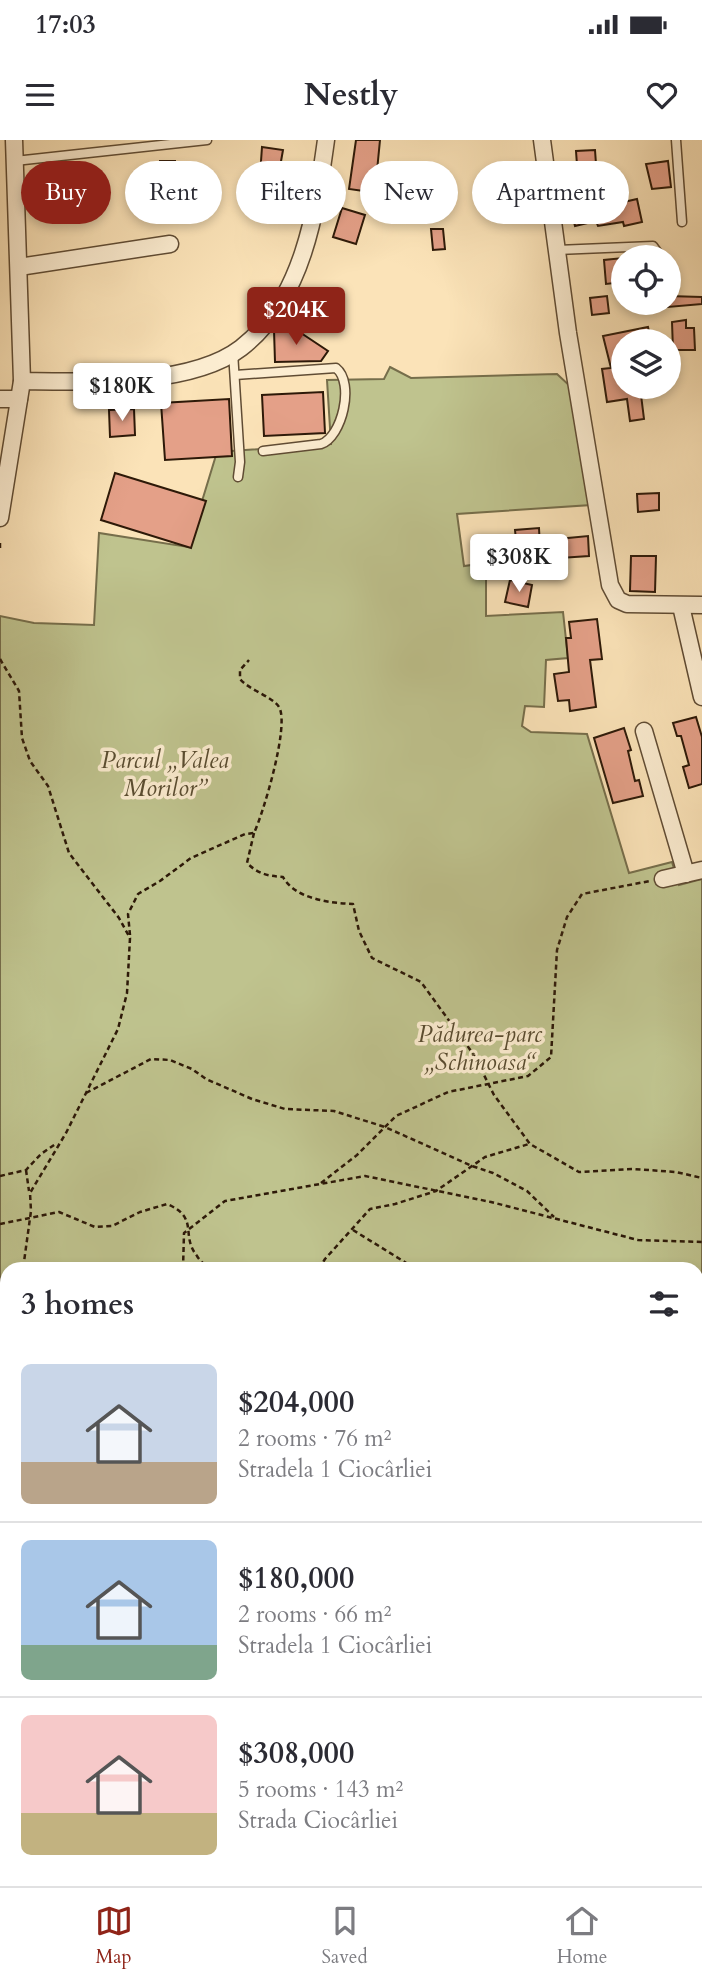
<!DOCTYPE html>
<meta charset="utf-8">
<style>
:root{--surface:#fff;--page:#f7f7f7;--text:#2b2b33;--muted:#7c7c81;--line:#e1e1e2;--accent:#8f2418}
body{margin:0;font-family:Cardo,serif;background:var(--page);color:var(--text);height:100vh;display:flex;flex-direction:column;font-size:26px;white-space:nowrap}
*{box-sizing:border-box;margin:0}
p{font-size:23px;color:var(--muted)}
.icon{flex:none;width:38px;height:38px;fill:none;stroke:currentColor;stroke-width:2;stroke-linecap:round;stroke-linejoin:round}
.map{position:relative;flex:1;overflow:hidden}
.drawer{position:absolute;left:0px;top:1122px;width:704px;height:625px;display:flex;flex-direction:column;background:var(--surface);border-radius:21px 21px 0 0;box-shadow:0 4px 10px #0003}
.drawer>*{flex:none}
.guide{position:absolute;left:21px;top:21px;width:662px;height:63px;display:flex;gap:14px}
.fabs{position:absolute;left:611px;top:105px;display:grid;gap:14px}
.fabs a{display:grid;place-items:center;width:70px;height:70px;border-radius:50%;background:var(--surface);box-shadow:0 4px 10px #0003;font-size:35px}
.price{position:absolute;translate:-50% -60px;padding:0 16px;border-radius:7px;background:#fff;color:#222;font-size:23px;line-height:46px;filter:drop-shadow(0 2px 4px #0008)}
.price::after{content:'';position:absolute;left:50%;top:42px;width:21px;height:16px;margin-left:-10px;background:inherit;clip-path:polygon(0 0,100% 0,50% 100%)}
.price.on{background:var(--accent);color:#fff}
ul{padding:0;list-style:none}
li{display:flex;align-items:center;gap:21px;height:175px;padding:0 21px}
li+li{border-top:2px solid var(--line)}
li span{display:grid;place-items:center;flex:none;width:196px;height:140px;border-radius:10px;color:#555}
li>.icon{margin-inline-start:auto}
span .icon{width:84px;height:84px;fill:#fffc;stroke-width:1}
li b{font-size:30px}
h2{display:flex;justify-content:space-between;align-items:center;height:84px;padding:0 21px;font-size:30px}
.pill{padding:0 24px;border-radius:32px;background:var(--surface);box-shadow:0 4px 10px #0003;font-size:24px;line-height:63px}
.pill.on{background:var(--accent);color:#fff}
.status{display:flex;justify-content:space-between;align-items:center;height:49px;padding:0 35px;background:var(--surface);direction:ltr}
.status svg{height:19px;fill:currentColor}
header{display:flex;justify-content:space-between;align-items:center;height:91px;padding:0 21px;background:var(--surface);font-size:32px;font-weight:800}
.menu{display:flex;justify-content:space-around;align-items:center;height:98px;border-top:2px solid var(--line);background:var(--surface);font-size:19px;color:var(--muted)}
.menu a{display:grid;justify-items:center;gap:4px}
.menu .on{color:var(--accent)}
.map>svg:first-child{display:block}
.green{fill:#bfc38e;stroke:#766e4b;stroke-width:2}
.water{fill:#a5bbba;stroke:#757a73;stroke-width:2}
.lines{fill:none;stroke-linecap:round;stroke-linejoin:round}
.stream{stroke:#757a73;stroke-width:4.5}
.building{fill:#e4a088;stroke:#2d1908;stroke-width:2}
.lane-casing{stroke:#604c34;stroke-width:11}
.street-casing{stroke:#604c34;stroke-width:19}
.path{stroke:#2d1908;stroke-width:2.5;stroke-dasharray:5 3.5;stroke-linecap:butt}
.lane{stroke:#fcedd1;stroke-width:8}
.street{stroke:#fcedd1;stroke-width:16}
.labels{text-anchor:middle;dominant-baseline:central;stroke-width:7;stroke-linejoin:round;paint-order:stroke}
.park-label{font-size:24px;font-style:italic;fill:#594c30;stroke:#fcedd1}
</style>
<div class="status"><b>17:03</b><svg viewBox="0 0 49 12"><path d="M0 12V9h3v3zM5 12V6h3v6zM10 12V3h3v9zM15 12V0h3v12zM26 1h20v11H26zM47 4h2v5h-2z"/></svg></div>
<header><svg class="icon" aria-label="menu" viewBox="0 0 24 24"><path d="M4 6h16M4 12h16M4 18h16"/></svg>Nestly<svg class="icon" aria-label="heart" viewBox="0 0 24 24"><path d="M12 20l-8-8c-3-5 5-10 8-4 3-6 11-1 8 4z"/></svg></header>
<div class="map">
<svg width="702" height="1746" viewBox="0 0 702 1746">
<rect width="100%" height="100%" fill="#fbe3b8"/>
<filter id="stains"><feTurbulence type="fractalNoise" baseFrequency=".00286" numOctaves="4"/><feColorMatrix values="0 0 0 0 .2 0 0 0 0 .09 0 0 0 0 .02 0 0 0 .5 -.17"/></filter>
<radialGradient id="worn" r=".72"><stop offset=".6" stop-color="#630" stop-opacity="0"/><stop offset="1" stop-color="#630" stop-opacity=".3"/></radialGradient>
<g class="green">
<path d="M390 227 411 238 557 234 571 247 591 365 457 374 464 426 486 423V476L563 472 568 518 546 520 544 567 525 566 522 586 531 592 587 594 629 733 672 722 679 745 702 739V1570L696 1567V1129H7V1740H86L87 1746H0V476L34 483 94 485 99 393 188 407 217 312 331 304 327 240 384 239Z"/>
<path d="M702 1709V1746H652L660 1740H696L697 1712Z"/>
<path d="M88 1740H367L368 1746H89Z"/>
<path d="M477 1740H616L617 1746H456L462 1742Z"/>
</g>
<path class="water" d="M0 1672 5 1718 4 1746H0Z"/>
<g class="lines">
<g class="stream">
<path d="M0 1547 7 1550"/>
<path d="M696 1552 702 1556"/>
</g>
</g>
<g class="building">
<path d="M356 0H380L377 31 380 32 378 53 349 49Z"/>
<path d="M262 7 283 10 280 27H294V42L282 41 280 51 259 50Z"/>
<path d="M595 10 597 38 578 39 576 11Z"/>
<path d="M160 21H175L176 58H148L146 30H160Z"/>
<path d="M668 21 671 47 652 49 646 24Z"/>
<path d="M591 57 592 64 614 60 615 64 637 59 642 82 624 86 623 82 598 86 596 81 575 86 569 62Z"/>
<path d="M342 68 365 75 356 104 333 97Z"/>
<path d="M431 89H443L445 109 433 110Z"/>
<path d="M623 118V142L606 144 604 120Z"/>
<path d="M607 156 609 173 592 175 590 158Z"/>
<path d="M668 156 702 157V164L668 167Z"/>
<path d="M686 180V188H694L695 210H673L672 182Z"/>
<path d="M648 187 651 201H623V247H640L644 279 630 281 627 259 607 262 602 229 611 228 603 196Z"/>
<path d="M295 189 328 211 321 221 275 222 274 190Z"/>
<path d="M323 252 325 293 264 296 262 255Z"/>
<path d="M229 259 232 316 165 320 161 263Z"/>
<path d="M134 269 135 295 110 297 109 270Z"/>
<path d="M115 333 206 361 191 408 101 380Z"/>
<path d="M659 353V370L638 372 637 354Z"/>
<path d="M539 388 540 408 517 410 515 390Z"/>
<path d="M588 396 589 416 560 418 558 399Z"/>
<path d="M631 416H656L655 452 630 451Z"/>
<path d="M510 440 532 445 528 467 505 462Z"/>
<path d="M597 479 602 519 590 520 596 567 570 571 569 560 558 561 554 534 569 532 566 498H571L569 482Z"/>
<path d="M696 577 702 597V644L689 648 683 627 689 625 681 596H677L673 583Z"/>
<path d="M624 588 631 610 628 611 635 641 639 640 643 656 613 663 594 598Z"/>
</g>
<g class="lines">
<g class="lane-casing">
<g id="lane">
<path d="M676 0 682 82"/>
<path d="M15 21 207 0"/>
<path d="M557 110 653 106 661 117"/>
<path d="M233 212 240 322 238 337"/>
<path d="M235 235 336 228C355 243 342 297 321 304L263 311"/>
</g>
</g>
<g class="street-casing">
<g id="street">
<path d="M542 0 568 193 610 445 618 460 627 464 702 465"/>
<path d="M19 127 170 104"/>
<path d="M22 241C84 242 190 247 241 208 303 160 316 72 326 0"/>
<path d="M0 259H19"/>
<path d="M0 378 22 241 14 0"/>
<path d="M681 466 702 557"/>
<path d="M644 591 686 734"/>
<path d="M663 739 702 730"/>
</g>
</g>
<g class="path">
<path d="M0 403V409"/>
<path d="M0 519 19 551 22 598 30 621 48 646 69 713 119 778 130 798 127 853 118 889 66 993 30 1053 31 1071 23 1129"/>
<path d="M254 693 247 723C258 734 268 736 283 737 295 759 330 763 353 764L359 791 372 818 421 842 474 915 494 955 530 1004 579 1032 633 1029 676 1032 702 1038"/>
<path d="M130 795 128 774 138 754 160 741 191 718 245 694 254 693C263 674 290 585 279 567 273 557 249 550 240 539V530L249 520"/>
<path d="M86 953 151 919 170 920 192 929 206 939 252 959 285 969 334 971 385 987 472 1026 493 1033 527 1051 554 1077"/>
<path d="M26 1030 29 1051"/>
<path d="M0 1036 26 1030 41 1014 57 1003"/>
<path d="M321 1043 357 1015 396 976 448 952 528 936 551 917 557 810 567 777 582 754 650 741"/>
<path d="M0 1084 59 1072 95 1087 112 1086 140 1072 167 1064C200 1078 180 1095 197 1116 200 1121 205 1125 209 1129"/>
<path d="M353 1090 416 1129"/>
<path d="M183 1129 184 1093 225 1061 365 1036 491 1062 638 1100 702 1102"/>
<path d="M319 1129 325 1119 370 1069 395 1064 436 1051 485 1017 529 1004"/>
<path d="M696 1182 702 1183"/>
<path d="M0 1215 7 1192"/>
<path d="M0 1218 7 1222"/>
<path d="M0 1229 7 1320"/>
<path d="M696 1347H702"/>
<path d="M0 1406 7 1408"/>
<path d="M696 1455 702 1456"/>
<path d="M0 1645 7 1683"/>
<path d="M696 1726 702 1741"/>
<path d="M82 1740 83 1746"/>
<path d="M436 1743 455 1740"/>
<path d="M8 1746V1740"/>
<path d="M325 1746 337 1740"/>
</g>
<use href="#lane" class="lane"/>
<use href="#street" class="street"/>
</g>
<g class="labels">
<g class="park-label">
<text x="165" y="620">Parcul „Valea<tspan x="165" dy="28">Morilor”</tspan></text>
<text x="480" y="894">Pădurea-parc<tspan x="480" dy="28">„Schinoasa“</tspan></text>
</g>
</g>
<rect width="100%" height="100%" filter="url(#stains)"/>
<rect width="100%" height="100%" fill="url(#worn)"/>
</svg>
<div class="fabs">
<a><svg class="icon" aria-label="locate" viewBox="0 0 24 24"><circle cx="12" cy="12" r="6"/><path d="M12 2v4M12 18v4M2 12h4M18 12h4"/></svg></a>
<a><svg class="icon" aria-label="layers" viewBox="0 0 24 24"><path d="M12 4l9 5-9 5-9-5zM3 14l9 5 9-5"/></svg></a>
</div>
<b class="price on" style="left:296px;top:207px">$204K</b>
<b class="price" style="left:122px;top:283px">$180K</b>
<b class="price" style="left:519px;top:454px">$308K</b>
<div class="guide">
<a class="pill on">Buy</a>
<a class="pill">Rent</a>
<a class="pill">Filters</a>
<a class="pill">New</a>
<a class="pill">Apartment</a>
</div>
<section class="drawer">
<h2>3 homes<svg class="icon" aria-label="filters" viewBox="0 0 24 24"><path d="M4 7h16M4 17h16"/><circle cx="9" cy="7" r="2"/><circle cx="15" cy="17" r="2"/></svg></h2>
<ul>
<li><span style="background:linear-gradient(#c9d6e8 70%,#b9a48a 0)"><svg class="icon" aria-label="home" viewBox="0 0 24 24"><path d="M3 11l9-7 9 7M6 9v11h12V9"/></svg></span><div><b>$204,000</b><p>2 rooms · 76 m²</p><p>Stradela 1 Ciocârliei</p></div></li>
<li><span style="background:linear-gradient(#a9c7e8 75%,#7fa58c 0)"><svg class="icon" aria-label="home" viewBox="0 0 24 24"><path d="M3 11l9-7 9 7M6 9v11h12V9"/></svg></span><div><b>$180,000</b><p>2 rooms · 66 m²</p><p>Stradela 1 Ciocârliei</p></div></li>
<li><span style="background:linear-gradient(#f6c9c9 70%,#c2b280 0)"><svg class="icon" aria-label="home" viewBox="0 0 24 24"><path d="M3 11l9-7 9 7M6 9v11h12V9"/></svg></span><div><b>$308,000</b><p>5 rooms · 143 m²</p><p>Strada Ciocârliei</p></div></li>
</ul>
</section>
</div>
<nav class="menu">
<a class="on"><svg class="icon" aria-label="map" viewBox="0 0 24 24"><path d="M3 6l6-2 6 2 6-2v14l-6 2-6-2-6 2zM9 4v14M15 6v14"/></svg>Map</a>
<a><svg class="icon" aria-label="saved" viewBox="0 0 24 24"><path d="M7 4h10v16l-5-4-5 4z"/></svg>Saved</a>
<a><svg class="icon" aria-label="home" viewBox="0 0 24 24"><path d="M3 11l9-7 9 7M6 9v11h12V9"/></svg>Home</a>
</nav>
